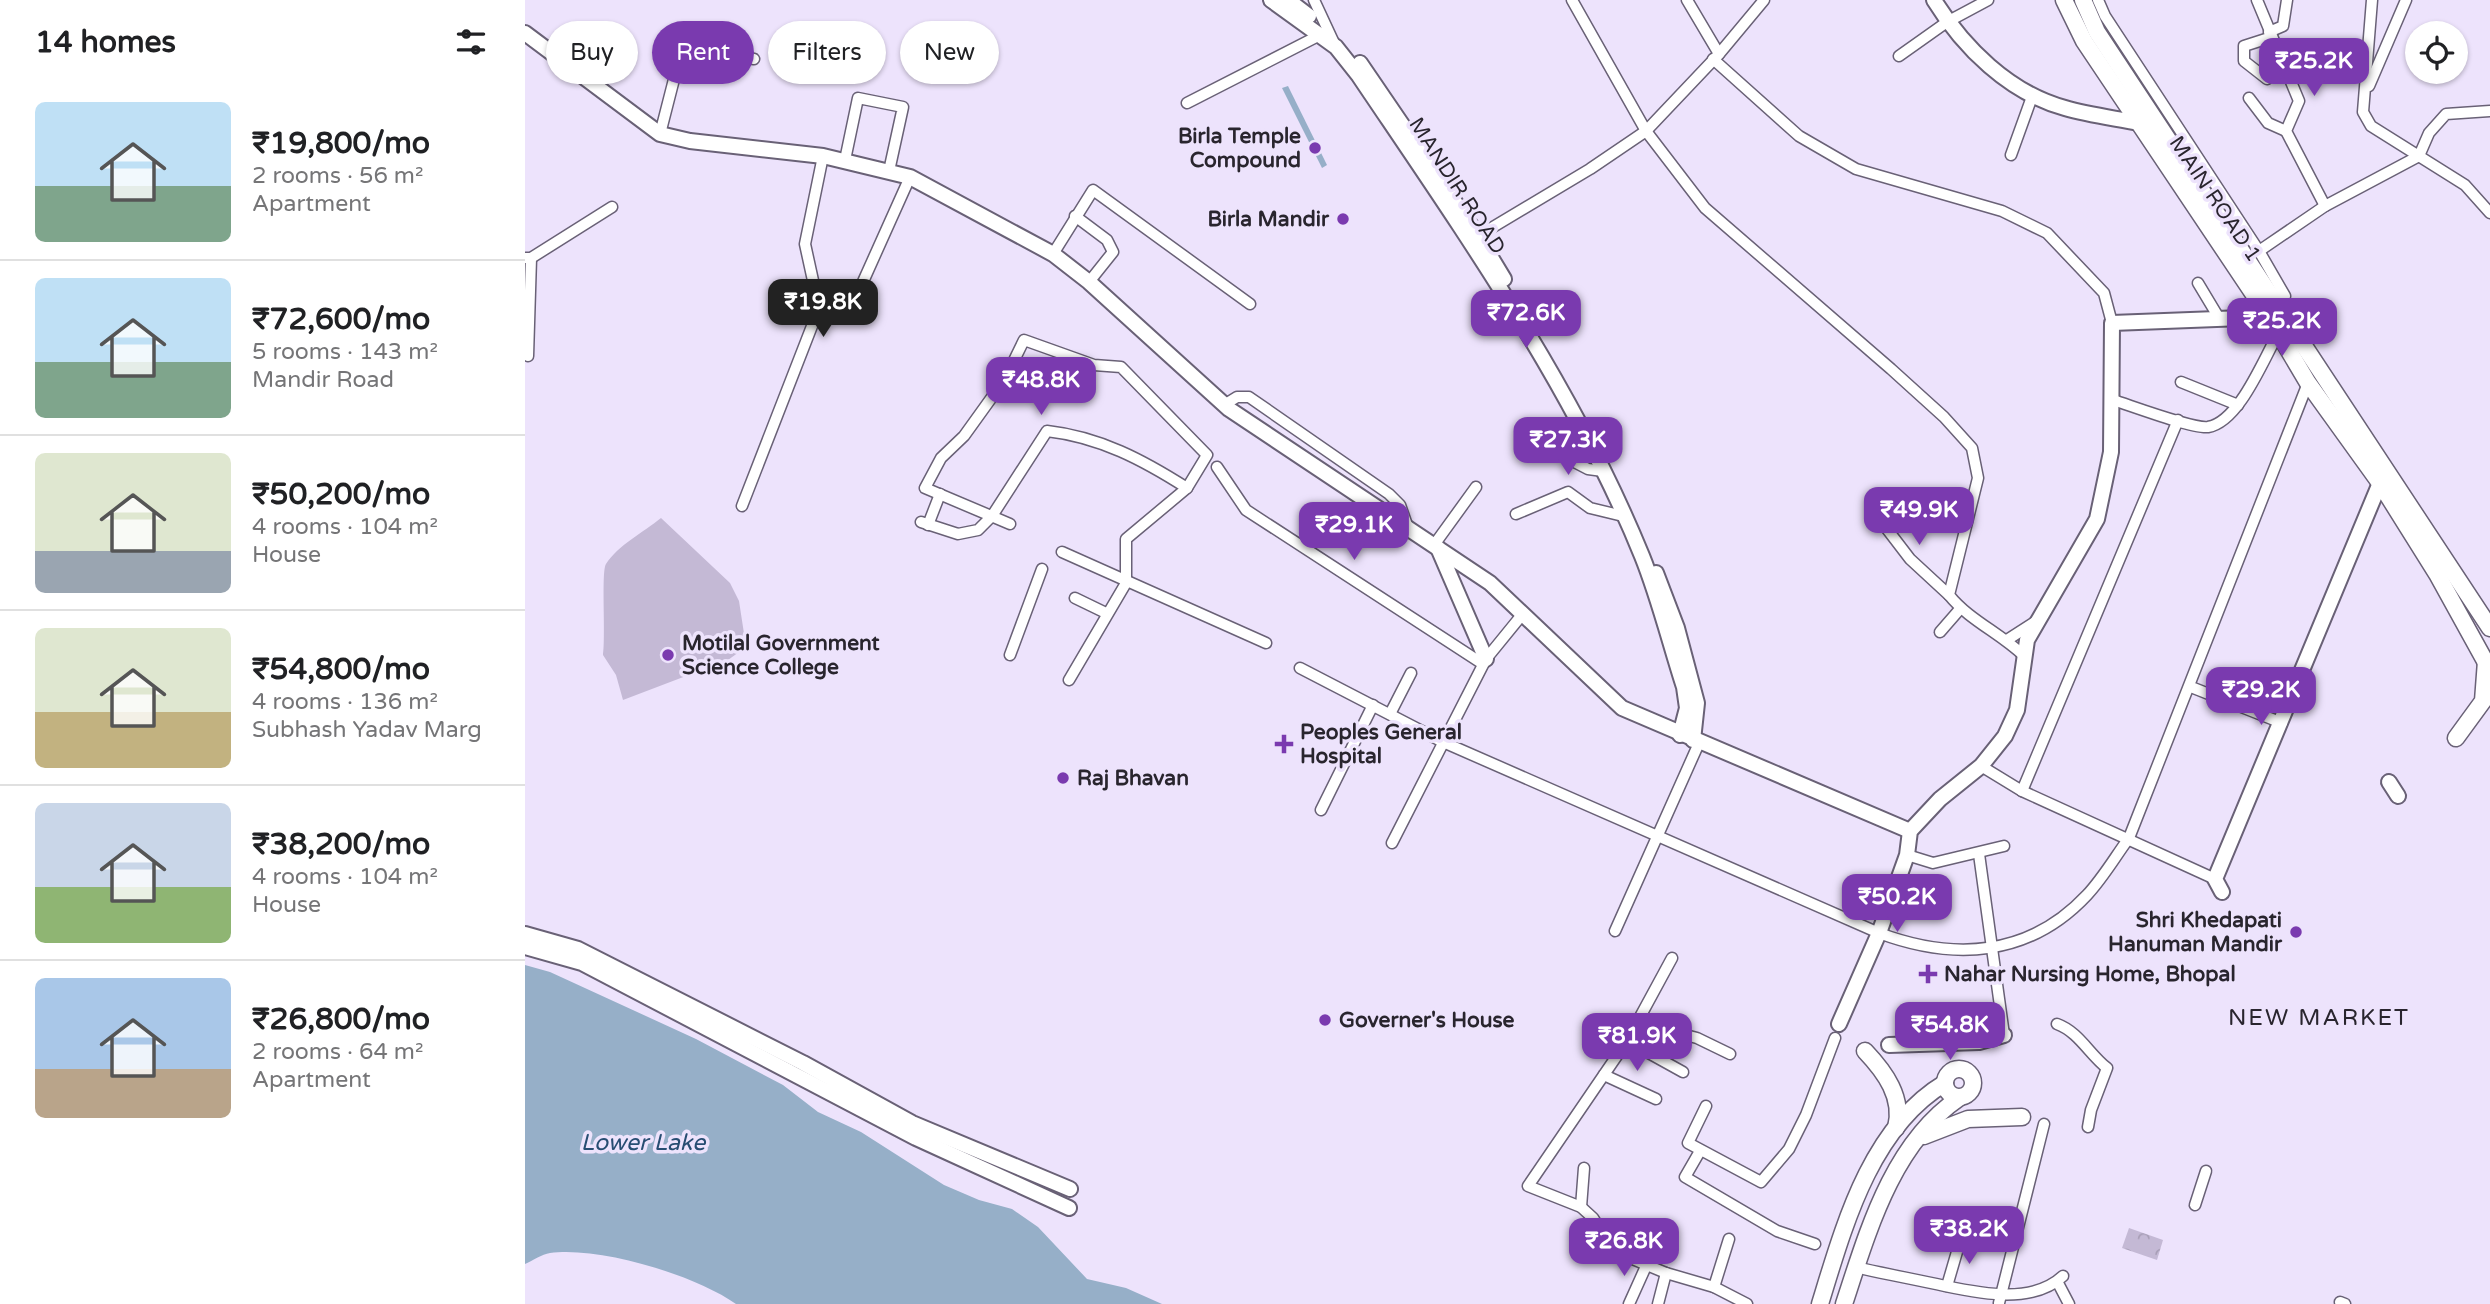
<!DOCTYPE html>
<meta charset="utf-8">
<style>
:root{--surface:#fff;--page:#f6f6f6;--text:#202124;--muted:#757577;--line:#e0e0e0;--accent:#7a3aaf}
body{margin:0;font-family:"Varela Round",sans-serif;background:var(--page);color:var(--text);height:100vh;display:flex;flex-direction:column;font-size:26px;white-space:nowrap}
*{box-sizing:border-box;margin:0}
p{font-size:23px;color:var(--muted)}
.icon{flex:none;width:38px;height:38px;fill:none;stroke:currentColor;stroke-width:2;stroke-linecap:round;stroke-linejoin:round}
.map{position:relative;flex:1;overflow:hidden}
.sheet{display:flex;flex-direction:column;background:var(--surface);width:525px}
.sheet>*{flex:none}
.top-card{position:absolute;left:21px;top:21px;width:665px;height:63px;display:flex;gap:14px}
.buttons{position:absolute;left:1880px;top:21px;display:grid;gap:14px}
.buttons a{display:grid;place-items:center;width:63px;height:63px;border-radius:50%;background:var(--surface);box-shadow:0 2px 5px #0004;font-size:35px}
.price{position:absolute;translate:-50% -60px;padding:0 16px;border-radius:14px;background:var(--accent);color:#fff;font-size:23px;line-height:46px;filter:drop-shadow(0 2px 4px #0008)}
.price::after{content:'';position:absolute;left:50%;top:42px;width:21px;height:16px;margin-left:-10px;background:inherit;clip-path:polygon(0 0,100% 0,50% 100%)}
.price.active{background:#222;color:#fff}
ul{padding:0;list-style:none}
li{display:flex;align-items:center;gap:21px;height:175px;padding:0 35px}
li+li{border-top:2px solid var(--line)}
li span{display:grid;place-items:center;flex:none;width:196px;height:140px;border-radius:10px;color:#555}
li>.icon{margin-inline-start:auto}
span .icon{width:84px;height:84px;fill:#fffc;stroke-width:1}
li b{font-size:30px}
h2{display:flex;justify-content:space-between;align-items:center;height:84px;padding:0 35px;font-size:30px}
.tag{padding:0 24px;border-radius:32px;background:var(--surface);box-shadow:0 2px 5px #0004;font-size:24px;line-height:63px}
.tag.active{background:var(--accent);color:#fff}
main{display:flex;flex:1;min-height:0}
.map>svg:first-child{display:block}
.park{fill:url(#park-crowns)}
.pitch{fill:#c4b9d5}
.water{fill:#96afc8}
.lines{fill:none;stroke-linecap:round;stroke-linejoin:round}
.street-casing{stroke:#696176;stroke-width:13}
.secondary-casing{stroke:#696176;stroke-width:18}
.primary-casing{stroke:#696176;stroke-width:19}
.street{stroke:#fff;stroke-width:10}
.secondary{stroke:#fff;stroke-width:14}
.primary{stroke:#fff;stroke-width:16}
.poi-dot{fill:#7a3aaf;stroke:#ede3fc;stroke-width:2.5}
.labels{text-anchor:middle;dominant-baseline:central;stroke-width:7;stroke-linejoin:round;paint-order:stroke}
.poi-label{font-size:21px;font-weight:bold;fill:#29252e;stroke:#ede3fc;text-anchor:start}
.street-label{font-size:21px;fill:#29252e;stroke:#ede3fc}
.neighbourhood-label{font-size:23px;letter-spacing:2px;fill:#29252e;stroke:#ede3fc}
.water-label{font-size:23px;font-style:italic;fill:#274d72;stroke:#ede3fc}
</style>
<main>
<section class="sheet">
<h2>14 homes<svg class="icon" aria-label="filters" viewBox="0 0 24 24"><path d="M4 7h16M4 17h16"/><circle cx="9" cy="7" r="2"/><circle cx="15" cy="17" r="2"/></svg></h2>
<ul>
<li><span style="background:linear-gradient(#bfe0f5 60%,#7fa58c 0)"><svg class="icon" aria-label="home" viewBox="0 0 24 24"><path d="M3 11l9-7 9 7M6 9v11h12V9"/></svg></span><div><b>₹19,800/mo</b><p>2 rooms · 56 m²</p><p>Apartment</p></div></li>
<li><span style="background:linear-gradient(#bfe0f5 60%,#7fa58c 0)"><svg class="icon" aria-label="home" viewBox="0 0 24 24"><path d="M3 11l9-7 9 7M6 9v11h12V9"/></svg></span><div><b>₹72,600/mo</b><p>5 rooms · 143 m²</p><p>Mandir Road</p></div></li>
<li><span style="background:linear-gradient(#dfe7d0 70%,#9aa5b1 0)"><svg class="icon" aria-label="home" viewBox="0 0 24 24"><path d="M3 11l9-7 9 7M6 9v11h12V9"/></svg></span><div><b>₹50,200/mo</b><p>4 rooms · 104 m²</p><p>House</p></div></li>
<li><span style="background:linear-gradient(#dfe7d0 60%,#c2b280 0)"><svg class="icon" aria-label="home" viewBox="0 0 24 24"><path d="M3 11l9-7 9 7M6 9v11h12V9"/></svg></span><div><b>₹54,800/mo</b><p>4 rooms · 136 m²</p><p>Subhash Yadav Marg</p></div></li>
<li><span style="background:linear-gradient(#c9d6e8 60%,#8fb573 0)"><svg class="icon" aria-label="home" viewBox="0 0 24 24"><path d="M3 11l9-7 9 7M6 9v11h12V9"/></svg></span><div><b>₹38,200/mo</b><p>4 rooms · 104 m²</p><p>House</p></div></li>
<li><span style="background:linear-gradient(#a9c7e8 65%,#b9a48a 0)"><svg class="icon" aria-label="home" viewBox="0 0 24 24"><path d="M3 11l9-7 9 7M6 9v11h12V9"/></svg></span><div><b>₹26,800/mo</b><p>2 rooms · 64 m²</p><p>Apartment</p></div></li>
</ul>
</section>
<div class="map">
<svg width="1965" height="1304" viewBox="0 0 1965 1304">
<defs>
<pattern id="park-crowns" width="20" height="18" patternUnits="userSpaceOnUse" patternTransform="scale(1.75)"><rect width="20" height="18" fill="#c4b9d5"/><path d="M2 6a3 3 0 1 1 6 0M12 15a3 3 0 1 1 6 0" fill="none" stroke="#a89fb7"/></pattern>
</defs>
<rect width="100%" height="100%" fill="#ede3fc"/>
<path class="park" d="M1604 1228 1638 1240 1632 1260 1597 1248Z"/>
<path class="pitch" d="M136 518 205 583 214 601 220 640 214 652 203 660 98 700 91 675 78 655C81 637 76 571 81 564 93 545 119 532 136 518Z"/>
<g class="water">
<path d="M763 86 802 165 797 168 757 88Z"/>
<path d="M0 965 25 972 171 1039 258 1085 293 1112 336 1132 419 1185 454 1200 487 1209 513 1227 562 1279 601 1288 637 1304H211C170 1275 74 1246 25 1253 17 1254 7 1261 0 1264Z"/>
</g>
<g class="lines">
<g class="street-casing">
<g id="street">
<path d="M789 0 809 43"/>
<path d="M1047 0 1121 131 1180 208 1366 369 1419 417 1447 448 1453 478 1424 595C1444 620 1475 633 1498 655"/>
<path d="M1162 0 1194 54"/>
<path d="M1573 0 1580 16 1734 251 1760 296 1757 310"/>
<path d="M1732 0 1774 101 1761 131 1800 206"/>
<path d="M1847 0 1838 112 1846 126 1940 185 1965 213"/>
<path d="M1744 32 1758 26 1762 0"/>
<path d="M1374 56 1422 22 1463 0"/>
<path d="M1188 59 1274 136 1331 169 1477 211 1522 233 1579 293 1587 323"/>
<path d="M1742 79 1719 61V46L1747 37"/>
<path d="M1844 86 1881 0"/>
<path d="M1724 98 1743 123 1761 131"/>
<path d="M662 103 795 35"/>
<path d="M135 134 157 48 229 59"/>
<path d="M1486 155 1508 94"/>
<path d="M320 160 333 98 378 107 364 171"/>
<path d="M550 216 582 240 588 252 564 282"/>
<path d="M953 236 1065 169 1121 131 1194 54 1239 0"/>
<path d="M1734 251 1800 206 1894 156 1904 133 1921 114 1965 111"/>
<path d="M528 254 568 190 725 304"/>
<path d="M0 258H6L87 207"/>
<path d="M1673 283 1694 318"/>
<path d="M294 308 337 284 385 177"/>
<path d="M3 356 6 258"/>
<path d="M1656 382 1713 405"/>
<path d="M1588 400C1607 406 1668 429 1683 427 1714 422 1738 360 1753 334"/>
<path d="M699 405 712 397H724L864 494 875 505 883 528"/>
<path d="M1036 455 1063 469 1078 471"/>
<path d="M692 467 721 510 958 664"/>
<path d="M217 506 294 308 280 244 298 156"/>
<path d="M1349 512 1385 559 1424 595"/>
<path d="M991 514 1043 492 1065 508 1098 516"/>
<path d="M396 522 433 534 453 530 467 516 522 431C575 437 618 460 662 488"/>
<path d="M485 524 400 488 416 458 439 436 480 379 499 340 569 365 596 367 682 455 662 488 601 539V583L544 680"/>
<path d="M403 525 415 494"/>
<path d="M909 545 951 487"/>
<path d="M537 552 741 643"/>
<path d="M550 598 581 613"/>
<path d="M1415 632 1435 609"/>
<path d="M1482 640 1510 622"/>
<path d="M485 655 517 569"/>
<path d="M775 668 918 742 1354 933C1429 961 1504 957 1562 895 1578 878 1590 857 1604 838L1783 383"/>
<path d="M1666 687 1757 723"/>
<path d="M865 714 886 673"/>
<path d="M1456 766 1497 791 1690 879"/>
<path d="M1497 791 1653 420"/>
<path d="M796 810 848 705"/>
<path d="M867 843 961 659 996 616"/>
<path d="M1454 854 1479 1035"/>
<path d="M1382 855 1408 863 1479 846"/>
<path d="M1090 931 1174 743"/>
<path d="M1147 958 1102 1041 1003 1186 1056 1207 1068 1218 1085 1245 1098 1255 1141 1273 1189 1287 1222 1304"/>
<path d="M1114 1023 1172 1038 1205 1054"/>
<path d="M1532 1024C1554 1032 1564 1054 1582 1068L1566 1110 1563 1127"/>
<path d="M1102 1041 1158 1072"/>
<path d="M1079 1075 1131 1099"/>
<path d="M1181 1106 1163 1143 1236 1182 1264 1149 1281 1115 1310 1038"/>
<path d="M1175 1151 1160 1177 1252 1231 1290 1244"/>
<path d="M1670 1205 1681 1171"/>
<path d="M1056 1207 1059 1168"/>
<path d="M1339 1269C1366 1275 1393 1280 1420 1286 1458 1294 1508 1304 1538 1276"/>
<path d="M1533 1283 1544 1304"/>
<path d="M1422 1286 1436 1238"/>
<path d="M1189 1287 1204 1239"/>
<path d="M1815 1302 1820 1304"/>
<path d="M1474 1303 1519 1124"/>
<path d="M1104 1304 1122 1264"/>
<path d="M1133 1304 1141 1273"/>
</g>
</g>
<g class="secondary-casing">
<g id="secondary">
<path d="M746 0 811 47 834 76C937 229 1047 384 1117 556 1134 598 1145 644 1159 687L1162 708 1155 735"/>
<path d="M763 0 784 16"/>
<path d="M1409 0C1438 47 1484 93 1540 108 1564 115 1589 118 1614 123"/>
<path d="M0 33 135 134 165 141 298 156 385 177 528 254 564 282 704 409 965 583 1097 708 1385 831"/>
<path d="M835 63 953 236 979 279"/>
<path d="M913 548 961 659"/>
<path d="M1131 573 1152 628 1172 703 1168 740"/>
<path d="M1864 782 1873 796"/>
<path d="M1697 892 1690 879 1855 483"/>
<path d="M0 934 53 949 278 1063 387 1123 545 1189"/>
<path d="M0 947 57 963 391 1138 544 1208"/>
<path d="M1314 1024 1354 933 1382 855 1385 831 1415 799 1456 766 1480 736 1492 710 1502 640 1572 519 1586 452 1587 323 1744 317 1753 312"/>
<path d="M1364 1045 1454 1042 1479 1035"/>
</g>
</g>
<g class="primary-casing">
<g id="primary">
<path d="M1539 0 1559 41 1744 317 1783 383 1855 483 1912 574 1965 670"/>
<path d="M1558 0 1572 32 1965 628"/>
<path d="M1931 738 1958 701 1961 661"/>
<path d="M1340 1051C1360 1072 1379 1098 1371 1128"/>
<circle cx="1434" cy="1083" r="14"/>
<path d="M1399 1136 1443 1119 1497 1117"/>
<path d="M1295 1304C1319 1226 1345 1128 1420 1083"/>
<path d="M1319 1304C1343 1231 1367 1144 1434 1098"/>
</g>
</g>
<use href="#street" class="street"/>
<use href="#secondary" class="secondary"/>
<use href="#primary" class="primary"/>
</g>
<g class="poi-dot">
<circle cx="790" cy="148" r="7"/>
<circle cx="818" cy="219" r="7"/>
<circle cx="143" cy="655" r="7"/>
<path d="M755.5 733.5h7v7h7v7h-7v7h-7v-7h-7v-7h7z"/>
<circle cx="538" cy="778" r="7"/>
<circle cx="1771" cy="932" r="7"/>
<path d="M1399.5 963.5h7v7h7v7h-7v7h-7v-7h-7v-7h7z"/>
<circle cx="800" cy="1020" r="7"/>
</g>
<g class="labels">
<g class="poi-label">
<text x="776" y="136" text-anchor="end">Birla Temple<tspan x="776" dy="24">Compound</tspan></text>
<text x="804" y="219" text-anchor="end">Birla Mandir</text>
<text x="157" y="643">Motilal Government<tspan x="157" dy="24">Science College</tspan></text>
<text x="775" y="732">Peoples General<tspan x="775" dy="24">Hospital</tspan></text>
<text x="552" y="778">Raj Bhavan</text>
<text x="1757" y="920" text-anchor="end">Shri Khedapati<tspan x="1757" dy="24">Hanuman Mandir</tspan></text>
<text x="1419" y="974">Nahar Nursing Home, Bhopal</text>
<text x="814" y="1020">Governer's House</text>
</g>
<g class="street-label">
<text transform="translate(932 186) rotate(57)">MANDIR ROAD</text>
<text transform="translate(1690 199) rotate(56)">MAIN ROAD 1</text>
</g>
<g class="neighbourhood-label">
<text x="1794" y="1018">NEW MARKET</text>
</g>
<g class="water-label">
<text x="118" y="1143">Lower Lake</text>
</g>
</g>
</svg>
<div class="buttons">
<a><svg class="icon" aria-label="locate" viewBox="0 0 24 24"><circle cx="12" cy="12" r="6"/><path d="M12 2v4M12 18v4M2 12h4M18 12h4"/></svg></a>
</div>
<b class="price" style="left:1789px;top:98px">₹25.2K</b>
<b class="price active" style="left:298px;top:339px">₹19.8K</b>
<b class="price" style="left:1001px;top:350px">₹72.6K</b>
<b class="price" style="left:1757px;top:358px">₹25.2K</b>
<b class="price" style="left:516px;top:417px">₹48.8K</b>
<b class="price" style="left:1043px;top:477px">₹27.3K</b>
<b class="price" style="left:1394px;top:547px">₹49.9K</b>
<b class="price" style="left:829px;top:562px">₹29.1K</b>
<b class="price" style="left:1736px;top:727px">₹29.2K</b>
<b class="price" style="left:1372px;top:934px">₹50.2K</b>
<b class="price" style="left:1425px;top:1062px">₹54.8K</b>
<b class="price" style="left:1112px;top:1073px">₹81.9K</b>
<b class="price" style="left:1444px;top:1266px">₹38.2K</b>
<b class="price" style="left:1099px;top:1278px">₹26.8K</b>
<div class="top-card">
<a class="tag">Buy</a>
<a class="tag active">Rent</a>
<a class="tag">Filters</a>
<a class="tag">New</a>
</div>
</div>
</main>
